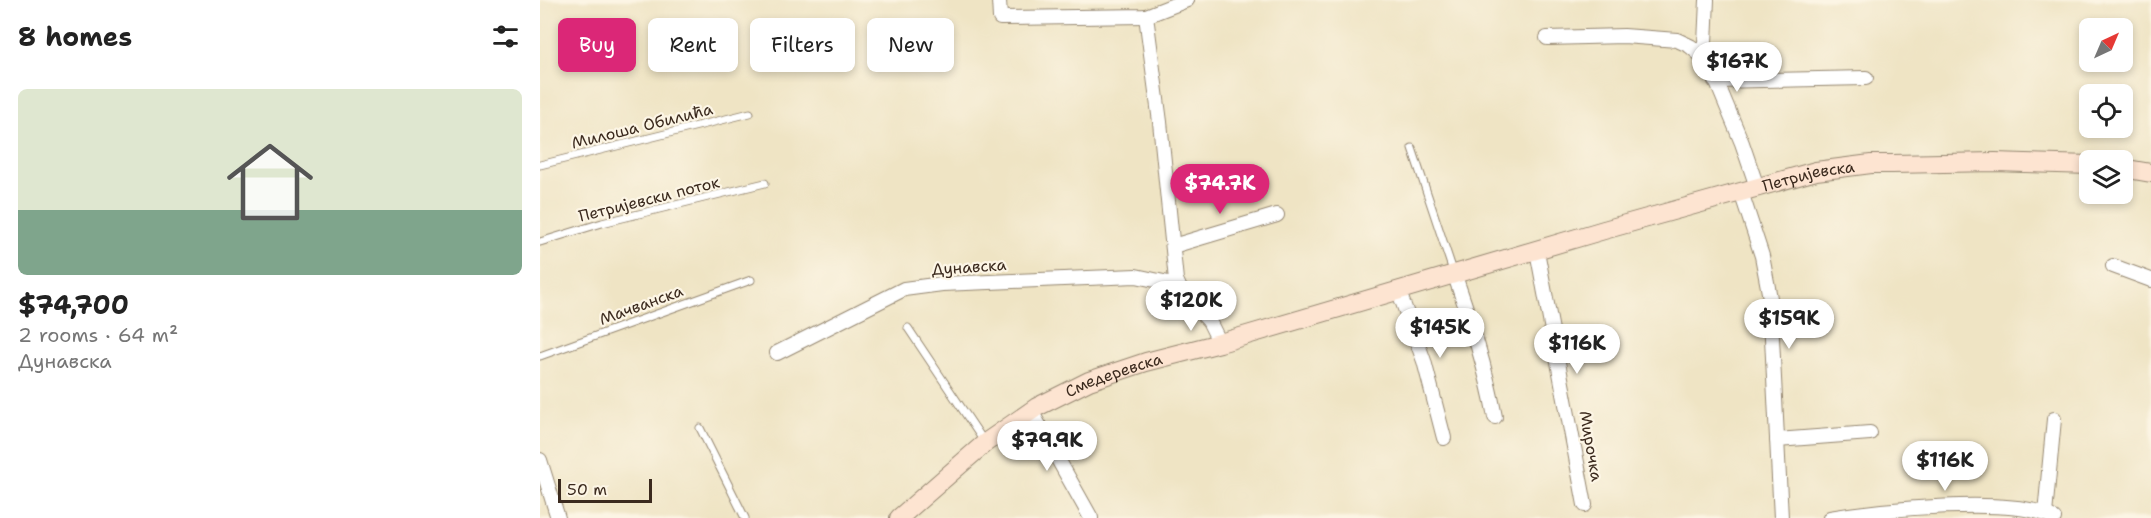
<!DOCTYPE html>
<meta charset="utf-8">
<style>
:root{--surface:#fff;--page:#f6f6f6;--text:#222;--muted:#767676;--line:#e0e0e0;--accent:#db2777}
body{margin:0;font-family:"Shantell Sans",sans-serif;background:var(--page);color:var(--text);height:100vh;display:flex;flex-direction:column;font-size:22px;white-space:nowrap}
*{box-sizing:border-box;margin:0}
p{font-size:20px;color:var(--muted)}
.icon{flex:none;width:33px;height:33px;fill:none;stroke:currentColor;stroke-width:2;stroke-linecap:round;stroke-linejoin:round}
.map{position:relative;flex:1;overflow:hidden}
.side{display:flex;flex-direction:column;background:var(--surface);width:540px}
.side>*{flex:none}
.hud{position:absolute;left:18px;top:18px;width:570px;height:54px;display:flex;gap:12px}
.needle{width:39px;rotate:44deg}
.buttons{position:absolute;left:1539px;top:18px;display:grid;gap:12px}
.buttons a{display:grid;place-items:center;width:54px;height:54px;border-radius:9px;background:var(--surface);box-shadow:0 3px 9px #0003;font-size:30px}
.scale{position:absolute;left:18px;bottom:15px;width:94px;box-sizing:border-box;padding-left:6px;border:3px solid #3b2a1e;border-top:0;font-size:16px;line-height:21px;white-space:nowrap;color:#3b2a1e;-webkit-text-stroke:4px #fcf5e5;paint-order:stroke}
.price{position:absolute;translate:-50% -51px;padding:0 14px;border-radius:21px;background:#fff;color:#222;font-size:20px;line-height:39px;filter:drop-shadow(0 2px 3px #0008)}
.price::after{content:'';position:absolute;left:50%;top:36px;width:18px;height:14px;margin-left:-9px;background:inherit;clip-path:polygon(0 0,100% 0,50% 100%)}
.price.selected{background:var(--accent);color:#fff}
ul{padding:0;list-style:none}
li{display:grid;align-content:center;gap:12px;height:318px;padding:0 18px}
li+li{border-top:2px solid var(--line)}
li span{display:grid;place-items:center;height:186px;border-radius:9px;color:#555}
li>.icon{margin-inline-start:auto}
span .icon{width:108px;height:108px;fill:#fffc;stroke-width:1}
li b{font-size:26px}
h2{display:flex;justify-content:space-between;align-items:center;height:72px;padding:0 18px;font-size:26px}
.tag{padding:0 21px;border-radius:9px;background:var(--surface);box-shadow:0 3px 9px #0003;font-size:21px;line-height:54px}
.tag.selected{background:var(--accent);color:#fff}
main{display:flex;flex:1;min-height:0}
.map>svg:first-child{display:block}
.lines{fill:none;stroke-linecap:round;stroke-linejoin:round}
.service-casing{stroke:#958771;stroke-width:9}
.minor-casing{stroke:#958771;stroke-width:16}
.secondary-casing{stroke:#958771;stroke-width:20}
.service{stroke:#fff;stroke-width:7}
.minor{stroke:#fff;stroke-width:14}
.secondary{stroke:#fde4d1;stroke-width:18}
.labels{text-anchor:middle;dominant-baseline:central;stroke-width:4.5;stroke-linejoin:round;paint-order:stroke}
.street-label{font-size:16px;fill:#3b2a1e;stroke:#fcf5e5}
</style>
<main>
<section class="side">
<h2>8 homes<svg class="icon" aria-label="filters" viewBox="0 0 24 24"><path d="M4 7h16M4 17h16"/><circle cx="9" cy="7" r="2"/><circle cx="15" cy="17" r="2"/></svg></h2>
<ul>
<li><span style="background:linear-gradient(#dfe7d0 65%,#7fa58c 0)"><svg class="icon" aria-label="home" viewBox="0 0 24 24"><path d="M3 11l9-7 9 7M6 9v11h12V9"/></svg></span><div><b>$74,700</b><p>2 rooms · 64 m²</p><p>Дунавска</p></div></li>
</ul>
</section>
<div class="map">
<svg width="1611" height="518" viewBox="0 0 1611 518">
<rect width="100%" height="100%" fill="#fcf5e5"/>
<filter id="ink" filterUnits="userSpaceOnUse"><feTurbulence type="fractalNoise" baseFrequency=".0167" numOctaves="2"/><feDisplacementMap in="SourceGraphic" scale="12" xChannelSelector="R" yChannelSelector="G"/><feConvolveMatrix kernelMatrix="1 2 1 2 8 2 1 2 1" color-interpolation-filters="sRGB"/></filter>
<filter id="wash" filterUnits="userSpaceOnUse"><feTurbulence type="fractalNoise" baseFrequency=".008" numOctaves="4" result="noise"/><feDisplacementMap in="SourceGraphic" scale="24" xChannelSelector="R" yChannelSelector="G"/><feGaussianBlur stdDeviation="1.35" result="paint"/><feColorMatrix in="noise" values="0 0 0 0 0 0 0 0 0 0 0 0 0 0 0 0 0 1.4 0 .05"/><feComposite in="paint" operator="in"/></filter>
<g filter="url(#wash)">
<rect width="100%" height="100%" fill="#efe4c4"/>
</g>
<g filter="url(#ink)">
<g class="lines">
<g class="service-casing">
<g id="service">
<path d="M872 148 914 274"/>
<path d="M0 165 210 113"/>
<path d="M0 242 62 223 225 183"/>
<path d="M368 328 445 443"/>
<path d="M0 356 211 280"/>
<path d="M160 428 205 518"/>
</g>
</g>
<g class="minor-casing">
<g id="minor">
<path d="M459 0 460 18 606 16 647 0"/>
<path d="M1167 0 1165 43 1168 61 1202 143 1217 187"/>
<path d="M606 16 620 122 636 280 642 293 669 321 680 343"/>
<path d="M1007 38 1084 36 1137 40 1150 46 1168 61"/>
<path d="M1175 81 1326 78"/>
<path d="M1201 192 1222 256 1230 298 1241 518"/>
<path d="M633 246 737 215"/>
<path d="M997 251 1045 505"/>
<path d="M1573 266 1611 280"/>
<path d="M915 276C931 322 946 368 955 417"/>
<path d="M859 292 884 361 904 438"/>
<path d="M237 353 364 289 402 284 596 276 638 285"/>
<path d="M491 411 551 518"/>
<path d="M1237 440 1330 433"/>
<path d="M0 460 18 518"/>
<path d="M1505 514 1514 419"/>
<path d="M1290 518C1336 510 1476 495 1514 518"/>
</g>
</g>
<g class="secondary-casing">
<g id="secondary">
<path d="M1582 168 1611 173"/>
<path id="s1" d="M359 518 445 443 497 407 549 381 606 362 680 343 1064 230 1276 171 1331 164H1352L1455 162 1550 165"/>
</g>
</g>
<use href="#service" class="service"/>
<use href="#minor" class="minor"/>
<use href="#secondary" class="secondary"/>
</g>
</g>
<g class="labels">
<g class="street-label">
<text transform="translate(102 126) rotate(-14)">Милоша Обилића</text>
<text stroke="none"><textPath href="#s1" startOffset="984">Петријевска</textPath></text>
<text transform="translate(109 199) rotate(-14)">Петријевски поток</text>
<text transform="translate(429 267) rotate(-4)">Дунавска</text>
<text transform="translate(101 305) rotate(-20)">Мачванска</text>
<text stroke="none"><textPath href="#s1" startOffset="261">Смедеревска</textPath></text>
<text transform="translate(1051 446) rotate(80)">Мирочка</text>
</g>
</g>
</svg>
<div class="buttons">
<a><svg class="needle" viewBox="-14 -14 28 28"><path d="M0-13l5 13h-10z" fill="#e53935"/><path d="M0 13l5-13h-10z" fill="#767676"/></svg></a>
<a><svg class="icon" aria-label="locate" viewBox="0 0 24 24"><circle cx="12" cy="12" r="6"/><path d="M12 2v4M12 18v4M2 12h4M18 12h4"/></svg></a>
<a><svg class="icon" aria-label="layers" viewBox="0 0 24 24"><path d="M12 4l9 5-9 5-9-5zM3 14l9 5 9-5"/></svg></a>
</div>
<div class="scale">50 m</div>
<b class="price" style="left:1197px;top:93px">$167K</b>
<b class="price selected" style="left:680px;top:215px">$74.7K</b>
<b class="price" style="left:651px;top:332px">$120K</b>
<b class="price" style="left:1249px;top:350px">$159K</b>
<b class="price" style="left:900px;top:359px">$145K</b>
<b class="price" style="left:1037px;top:375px">$116K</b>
<b class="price" style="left:507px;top:472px">$79.9K</b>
<b class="price" style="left:1405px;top:492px">$116K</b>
<div class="hud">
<a class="tag selected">Buy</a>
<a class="tag">Rent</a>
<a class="tag">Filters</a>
<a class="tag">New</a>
</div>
</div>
</main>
